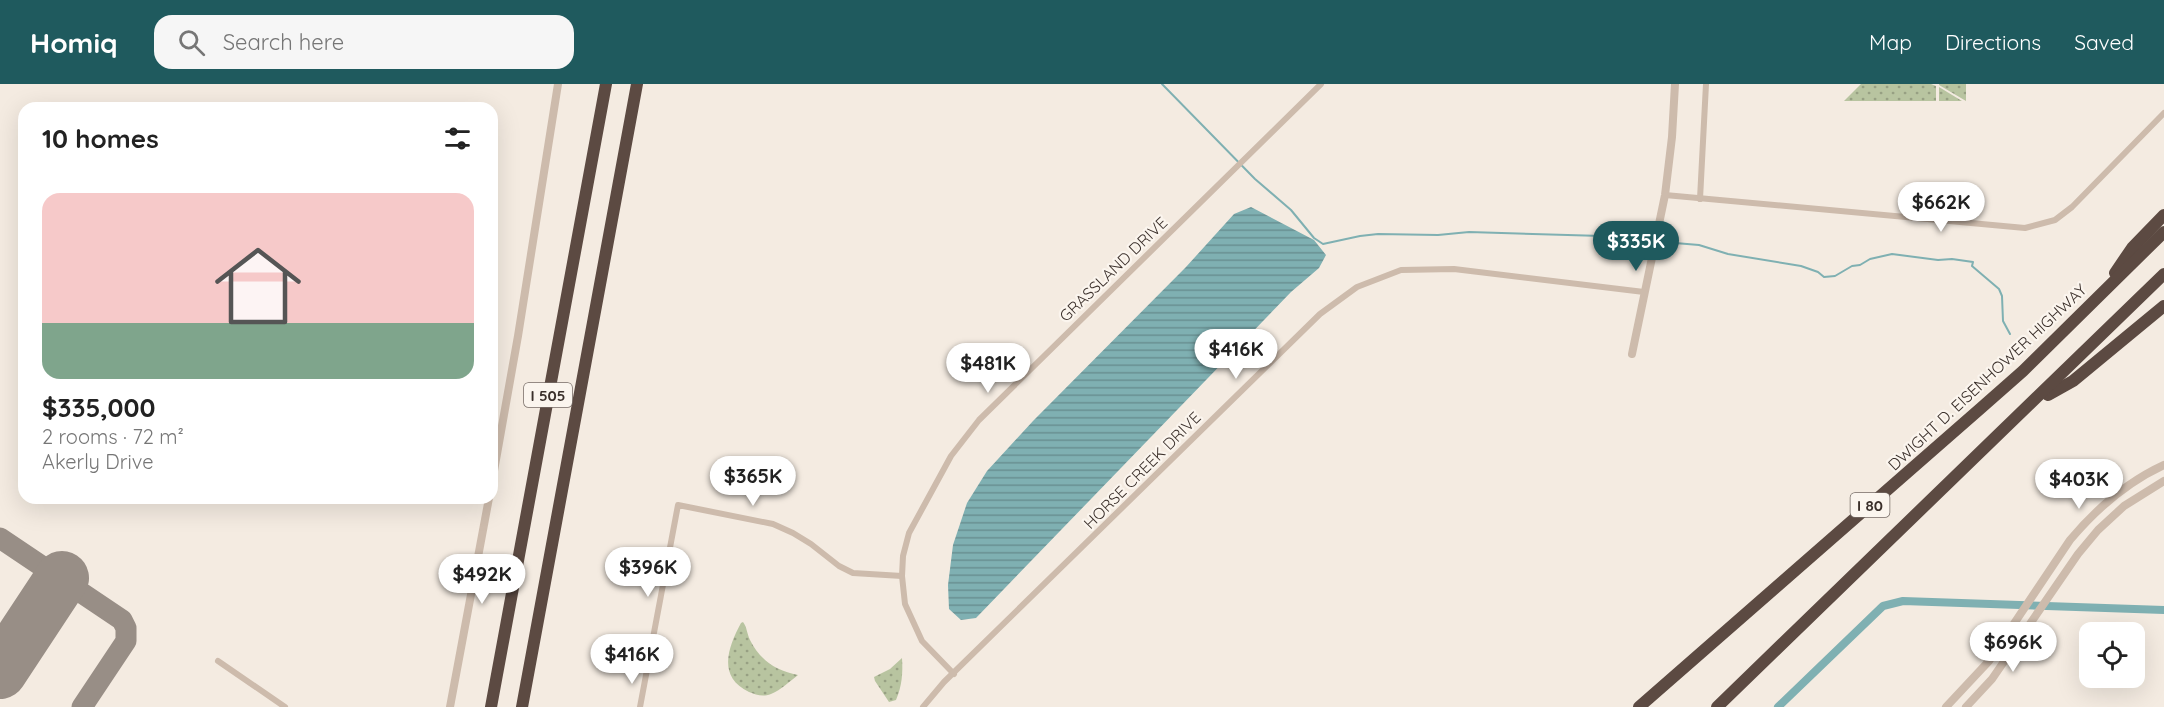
<!DOCTYPE html>
<meta charset="utf-8">
<style>
:root{--surface:#fff;--page:#f6f6f6;--text:#222;--muted:#767676;--line:#e0e0e0;--accent:#1f5a5e}
body{margin:0;font-family:Quicksand,sans-serif;background:var(--page);color:var(--text);height:100vh;display:flex;flex-direction:column;font-size:22px;white-space:nowrap}
*{box-sizing:border-box;margin:0}
p{font-size:20px;color:var(--muted)}
.icon{flex:none;width:33px;height:33px;fill:none;stroke:currentColor;stroke-width:2;stroke-linecap:round;stroke-linejoin:round}
.map{position:relative;flex:1;overflow:hidden}
.details{position:absolute;left:18px;top:18px;width:480px;height:402px;display:flex;flex-direction:column;background:var(--surface);border-radius:18px;box-shadow:0 6px 24px #0002}
.details>*{flex:none}
.fabs{position:absolute;left:2079px;top:538px;display:grid;gap:12px}
.fabs a{display:grid;place-items:center;width:66px;height:66px;border-radius:12px;background:var(--surface);box-shadow:0 6px 24px #0002;font-size:30px}
.price{position:absolute;translate:-50% -51px;padding:0 14px;border-radius:21px;background:#fff;color:#222;font-size:20px;line-height:39px;filter:drop-shadow(0 2px 3px #0008)}
.price::after{content:'';position:absolute;left:50%;top:36px;width:18px;height:14px;margin-left:-9px;background:inherit;clip-path:polygon(0 0,100% 0,50% 100%)}
.price.selected{background:var(--accent);color:#fff}
ul{padding:0;list-style:none}
li{display:grid;align-content:center;gap:12px;height:318px;padding:0 24px}
li+li{border-top:2px solid var(--line)}
li span{display:grid;place-items:center;height:186px;border-radius:18px;color:#555}
li>.icon{margin-inline-start:auto}
span .icon{width:108px;height:108px;fill:#fffc;stroke-width:1}
li b{font-size:26px}
h2{display:flex;justify-content:space-between;align-items:center;height:72px;padding:0 24px;font-size:26px}
header{display:flex;align-items:center;gap:36px;box-sizing:border-box;height:84px;padding:0 30px;background:var(--accent);color:#fff}
header strong{font-size:28px}
nav{display:flex;gap:33px;margin-inline-start:auto;font-size:21px}
.search{width:420px;height:54px;background:var(--page);display:flex;align-items:center;gap:15px;box-sizing:border-box;padding:0 21px;border-radius:18px;color:var(--muted);font-size:22px}
.map>svg:first-child{display:block}
.grass{fill:url(#grass-dots)}
.water{fill:url(#water-rules)}
.lines{fill:none;stroke-linecap:round;stroke-linejoin:round}
.stream{stroke:#7fb0b2;stroke-width:2}
.canal{stroke:#7fb0b2;stroke-width:8}
.taxiway{stroke:#988e86;stroke-width:21}
.runway{stroke:#988e86;stroke-width:54}
.minor{stroke:#cdbbac;stroke-width:6}
.tertiary{stroke:#cdbbac;stroke-width:8}
.motorway{stroke:#5c4a42;stroke-width:12}
.labels{text-anchor:middle;dominant-baseline:central;stroke-width:4.5;stroke-linejoin:round;paint-order:stroke}
.shield{fill:#fbf5ee;stroke:#756b66;stroke-width:1.5}
.shield-label{font-size:15px;font-weight:bold;fill:#3b302b}
.street-label{font-size:16px;fill:#3b302b;stroke:#fbf5ee}
</style>
<header>
<strong>Homiq</strong>
<div class="search"><svg class="icon" aria-label="search" viewBox="0 0 24 24"><circle cx="10" cy="10" r="6"/><path d="M15 15l6 6"/></svg>Search here</div>
<nav><a>Map</a><a>Directions</a><a>Saved</a></nav>
</header>
<div class="map">
<svg width="2164" height="623" viewBox="0 0 2164 623">
<defs>
<pattern id="grass-dots" width="8" height="8" patternUnits="userSpaceOnUse" patternTransform="scale(1.5)"><rect width="8" height="8" fill="#b8c4a0"/><path d="M2 2h.1M6 6h.1" fill="none" stroke="#97a083" stroke-width="1.8" stroke-linecap="round"/></pattern>
<pattern id="water-rules" width="6" height="5" patternUnits="userSpaceOnUse" patternTransform="scale(1.5)"><rect width="6" height="5" fill="#7fb0b2"/><path d="M0 2.5h6" fill="none" stroke="#699091"/></pattern>
</defs>
<rect width="100%" height="100%" fill="#f4ebe1"/>
<g class="grass">
<path d="M1861 0H1931L1936 2V17H1844Z"/>
<path d="M1966 0V17L1939 1V0Z"/>
<path d="M1939 3 1962 17H1939Z"/>
<path d="M743 538C747 543 747 550 750 556 760 576 776 587 798 591 790 597 781 606 771 610 763 613 756 611 749 608 717 593 728 563 741 539Z"/>
<path d="M902 574C903 589 902 602 896 616L889 618 875 597 874 593 890 585Z"/>
</g>
<path class="water" d="M1251 123 1314 156 1326 171 1319 184 1291 208 976 534 961 536 949 525 948 501 953 461 967 419 987 387 1033 337 1186 183 1234 130Z"/>
<g class="lines">
<g class="stream">
<path d="M1162 0 1255 95 1291 126 1314 154 1323 160 1360 152 1378 150 1438 151 1469 148 1637 153"/>
<path d="M1675 159 1699 161 1728 170 1801 182 1818 188 1824 193 1835 192 1852 182 1860 181 1870 175 1892 170 1938 176 1952 175 1973 178 1972 182 1999 205 2002 212 2003 237 2010 250"/>
</g>
<path class="canal" d="M1778 623 1883 522 1903 517 2164 526"/>
<path class="taxiway" d="M0 454 122 536 126 544V557L82 623"/>
<path class="runway" d="M0 588 62 494"/>
<g class="minor">
<path d="M1665 111 2025 144 2055 136 2072 123 2164 29"/>
<path d="M1700 115 1706 0"/>
<path d="M218 577 285 623"/>
<path d="M954 590 922 557 905 520 902 492 903 472 909 449 951 372 979 336 1321 0"/>
<path d="M640 623 678 421 773 440 793 449 811 460 839 482 853 489 902 492"/>
<path d="M923 623 944 598 1320 230 1357 203 1401 186 1454 185 1644 208"/>
</g>
<g class="tertiary">
<path d="M1632 270 1665 111 1672 53 1675 0"/>
<path d="M492 398 518 252 558 0"/>
<path d="M450 623 489 414"/>
<path d="M1946 623 1989 577 2070 456C2097 424 2127 398 2164 381"/>
<path d="M1966 623 1992 595 2078 470 2098 446 2124 422 2164 397"/>
</g>
<g class="motorway">
<path d="M2115 189 2132 164 2164 131"/>
<path d="M2048 311 2073 297 2164 222"/>
<path d="M491 623 606 0"/>
<path d="M522 623 637 0"/>
<path d="M1639 623 1981 324 2023 287 2164 148"/>
<path d="M1717 623 2164 190"/>
</g>
</g>
<g class="labels">
<g class="shield">
<rect x="524" y="299" width="48" height="24" rx="4.5"/>
<rect x="1850.5" y="409" width="39" height="24" rx="4.5"/>
</g>
<g class="shield-label">
<text x="548" y="311">I 505</text>
<text x="1870" y="421">I 80</text>
</g>
<g class="street-label">
<text transform="translate(1113 185) rotate(-44)">GRASSLAND DRIVE</text>
<text transform="translate(1987 293) rotate(-43)">DWIGHT D. EISENHOWER HIGHWAY</text>
<text transform="translate(1142 386) rotate(-45)">HORSE CREEK DRIVE</text>
</g>
</g>
</svg>
<div class="fabs">
<a><svg class="icon" aria-label="locate" viewBox="0 0 24 24"><circle cx="12" cy="12" r="6"/><path d="M12 2v4M12 18v4M2 12h4M18 12h4"/></svg></a>
</div>
<b class="price" style="left:1941px;top:149px">$662K</b>
<b class="price selected" style="left:1636px;top:188px">$335K</b>
<b class="price" style="left:1236px;top:296px">$416K</b>
<b class="price" style="left:988px;top:310px">$481K</b>
<b class="price" style="left:753px;top:423px">$365K</b>
<b class="price" style="left:2079px;top:426px">$403K</b>
<b class="price" style="left:648px;top:514px">$396K</b>
<b class="price" style="left:482px;top:521px">$492K</b>
<b class="price" style="left:2013px;top:589px">$696K</b>
<b class="price" style="left:632px;top:601px">$416K</b>
<section class="details">
<h2>10 homes<svg class="icon" aria-label="filters" viewBox="0 0 24 24"><path d="M4 7h16M4 17h16"/><circle cx="9" cy="7" r="2"/><circle cx="15" cy="17" r="2"/></svg></h2>
<ul>
<li><span style="background:linear-gradient(#f6c9c9 70%,#7fa58c 0)"><svg class="icon" aria-label="home" viewBox="0 0 24 24"><path d="M3 11l9-7 9 7M6 9v11h12V9"/></svg></span><div><b>$335,000</b><p>2 rooms · 72 m²</p><p>Akerly Drive</p></div></li>
</ul>
</section>
</div>
